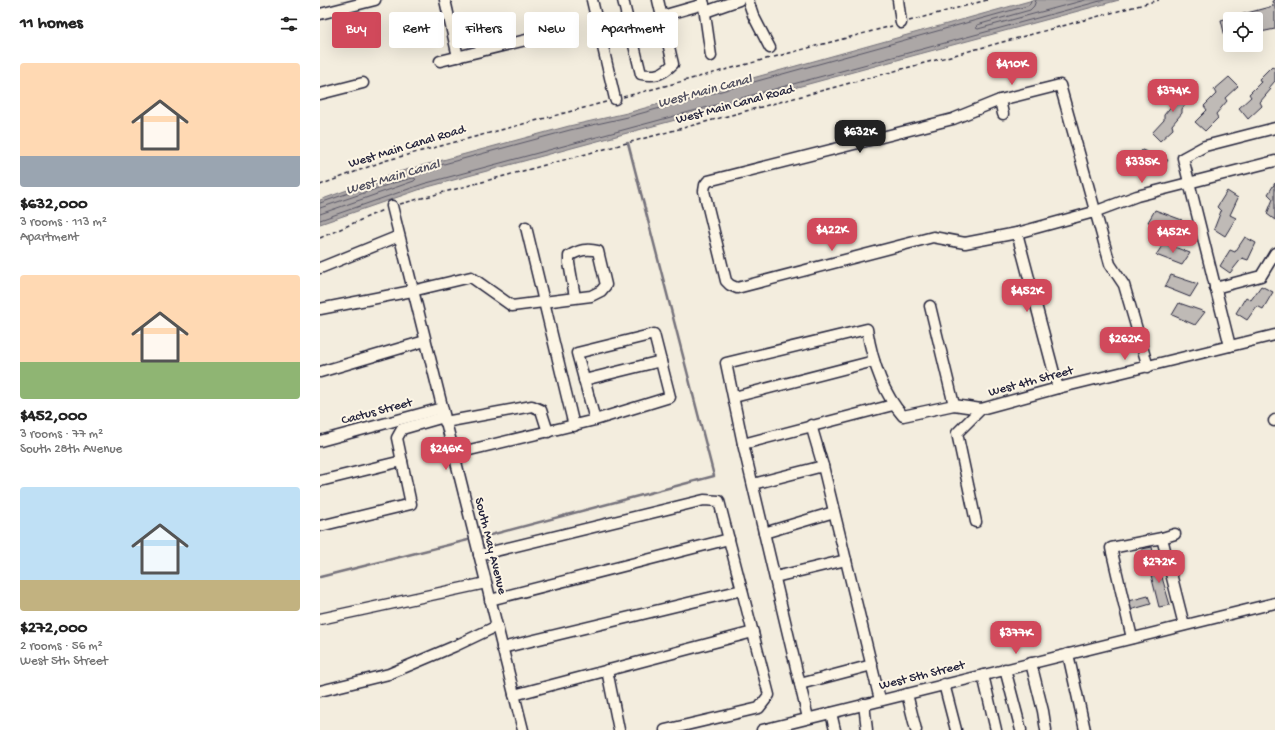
<!DOCTYPE html>
<meta charset="utf-8">
<style>
:root{--surface:#fff;--page:#f2f2f2;--text:#222;--muted:#767676;--accent:#d1495b}
body{margin:0;font-family:"Gochi Hand",sans-serif;background:var(--page);color:var(--text);height:100vh;display:flex;flex-direction:column;font-size:15px;white-space:nowrap}
*{box-sizing:border-box;margin:0}
p{font-size:13px;color:var(--muted)}
.icon{flex:none;width:22px;height:22px;fill:none;stroke:currentColor;stroke-width:2;stroke-linecap:round;stroke-linejoin:round}
.map{position:relative;flex:1;overflow:hidden}
.details{display:flex;flex-direction:column;background:var(--surface);width:320px}
.details>*{flex:none}
.banner{position:absolute;left:12px;top:12px;width:380px;height:36px;display:flex;gap:8px}
.fabs{position:absolute;left:903px;top:12px;display:grid;gap:8px}
.fabs a{display:grid;place-items:center;width:40px;height:40px;border-radius:4px;background:var(--surface);box-shadow:0 4px 16px #0002;font-size:20px}
.price{position:absolute;translate:-50% -34px;padding:0 9px;border-radius:8px;background:var(--accent);color:#fff;font-size:13px;line-height:26px;filter:drop-shadow(0 1px 2px #0008)}
.price::after{content:'';position:absolute;left:50%;top:24px;width:12px;height:9px;margin-left:-6px;background:inherit;clip-path:polygon(0 0,100% 0,50% 100%)}
.price.current{background:#222;color:#fff}
ul{padding:0;list-style:none}
li{display:grid;align-content:center;gap:8px;height:212px;padding:0 20px}
li span{display:grid;place-items:center;height:124px;border-radius:4px;color:#555}
li>.icon{margin-inline-start:auto}
span .icon{width:72px;height:72px;fill:#fffc;stroke-width:1}
li b{font-size:17px}
h2{display:flex;justify-content:space-between;align-items:center;height:48px;padding:0 20px;font-size:17px}
.chip{padding:0 14px;border-radius:4px;background:var(--surface);box-shadow:0 4px 16px #0002;font-size:14px;line-height:36px}
.chip.current{background:var(--accent);color:#fff}
main{display:flex;flex:1;min-height:0}
.map>svg:first-child{display:block}
.water{fill:#aca7a6;stroke:#75727b}
.lines{fill:none;stroke-linecap:round;stroke-linejoin:round}
.shore{stroke:#595766;stroke-width:1}
.stream{stroke:#75727b;stroke-width:2.5}
.building{fill:#bfbab6;stroke:#22223b}
.minor-casing{stroke:#22223b;stroke-width:13}
.path{stroke:#22223b;stroke-width:1.5;stroke-dasharray:4 3;stroke-linecap:butt}
.minor{stroke:#fcf5e5;stroke-width:10}
.labels{text-anchor:middle;dominant-baseline:central;stroke-width:4;stroke-linejoin:round;paint-order:stroke}
.street-label{font-size:13px;fill:#22223b;stroke:#fcf5e5}
.water-label{font-size:14px;font-style:italic;fill:#525160;stroke:#fcf5e5}
</style>
<main>
<section class="details">
<h2>11 homes<svg class="icon" aria-label="filters" viewBox="0 0 24 24"><path d="M4 7h16M4 17h16"/><circle cx="9" cy="7" r="2"/><circle cx="15" cy="17" r="2"/></svg></h2>
<ul>
<li><span style="background:linear-gradient(#ffd9b3 75%,#9aa5b1 0)"><svg class="icon" aria-label="home" viewBox="0 0 24 24"><path d="M3 11l9-7 9 7M6 9v11h12V9"/></svg></span><div><b>$632,000</b><p>3 rooms · 113 m²</p><p>Apartment</p></div></li>
<li><span style="background:linear-gradient(#ffd9b3 70%,#8fb573 0)"><svg class="icon" aria-label="home" viewBox="0 0 24 24"><path d="M3 11l9-7 9 7M6 9v11h12V9"/></svg></span><div><b>$452,000</b><p>3 rooms · 77 m²</p><p>South 28th Avenue</p></div></li>
<li><span style="background:linear-gradient(#bfe0f5 75%,#c2b280 0)"><svg class="icon" aria-label="home" viewBox="0 0 24 24"><path d="M3 11l9-7 9 7M6 9v11h12V9"/></svg></span><div><b>$272,000</b><p>2 rooms · 56 m²</p><p>West 5th Street</p></div></li>
</ul>
</section>
<div class="map">
<svg width="955" height="730" viewBox="0 0 955 730">
<rect width="100%" height="100%" fill="#f3edde"/>
<filter id="ink" filterUnits="userSpaceOnUse"><feTurbulence type="fractalNoise" baseFrequency=".025" numOctaves="2"/><feDisplacementMap in="SourceGraphic" scale="8" xChannelSelector="R" yChannelSelector="G"/><feConvolveMatrix kernelMatrix="1 2 1 2 8 2 1 2 1" color-interpolation-filters="sRGB"/></filter>
<g filter="url(#ink)">
<path class="water" d="M713 0H799L104 188 0 224V200L71 174 249 126 307 113Z"/>
<g class="lines">
<g class="shore">
<path d="M716 0 714 6 710 10 657 25 656 28 658 29 765 0"/>
<path d="M0 203 72 178 250 130 308 117 707 6 710 4 711 0"/>
<path d="M0 208 73 183 93 178 96 179 94 181 0 214"/>
<path d="M0 220 103 184 784 0"/>
</g>
<g class="stream">
<path d="M159 538 394 476 308 143"/>
<path d="M0 577 148 540"/>
</g>
</g>
<g class="building">
<path d="M955 0V29L936 33V19H910V40L906 41 901 20 953 6 952 1Z"/>
<path d="M952 66 955 68V81L949 88 951 89 940 102 942 106 928 119 919 108 931 97 929 94 941 82 939 79Z"/>
<path d="M909 77 918 86 905 98 907 101 896 114 898 118 885 131 875 122 887 110 884 106 896 94 894 90Z"/>
<path d="M865 87 872 95 862 109V113L852 125 853 129 840 141 832 133 844 120V115L853 104 849 98Z"/>
<path d="M822 150 848 160 839 173 815 163Z"/>
<path d="M955 183V220L947 214 953 199 948 194Z"/>
<path d="M907 191 918 198 910 215 916 218 905 236 894 229 901 211 897 207Z"/>
<path d="M835 210 862 220 854 232 828 222Z"/>
<path d="M925 237 936 243 928 260 922 258 910 273 900 266 910 250 915 252Z"/>
<path d="M844 243 870 253 862 265 836 255Z"/>
<path d="M851 275 878 284 870 297 845 287Z"/>
<path d="M941 286 953 292 943 309 937 306 927 320 916 313 926 297 931 300Z"/>
<path d="M859 303 885 312 875 325 852 315Z"/>
<path d="M832 547 834 557 825 559 822 549Z"/>
<path d="M837 560 850 605 839 607 828 563Z"/>
<path d="M828 596 831 604 810 610 809 601Z"/>
</g>
<g class="lines">
<g class="minor-casing">
<g id="minor">
<path d="M125 0 138 57"/>
<path d="M272 0 295 99"/>
<path d="M303 0 321 74C336 77 343 74 353 64L338 0"/>
<path d="M383 0 391 56"/>
<path d="M428 0 433 15 450 48"/>
<path d="M578 0 581 23"/>
<path d="M385 12 419 0"/>
<path d="M0 14 55 0"/>
<path d="M342 16 384 4"/>
<path d="M120 61 247 30"/>
<path d="M0 94 43 83"/>
<path d="M680 100 633 119 388 181 385 185 384 191 406 281 410 285 417 288 613 237 645 243 697 233 774 212 817 196 955 161"/>
<path d="M683 114 680 100 740 85 790 264 804 285 828 367"/>
<path d="M72 206 203 730"/>
<path d="M206 227 254 426"/>
<path d="M697 233 738 388"/>
<path d="M0 268 79 236"/>
<path d="M895 288 941 276 955 253"/>
<path d="M610 306 634 405 661 409 637 433 656 522"/>
<path d="M0 309 92 291 151 277 192 306 271 296 281 291 286 285 278 251C267 248 259 250 249 256V263L255 297"/>
<path d="M910 346 863 158 885 146 955 128"/>
<path d="M0 372 105 341"/>
<path d="M264 380 341 361"/>
<path d="M414 397 554 361"/>
<path d="M661 409 738 388 955 335"/>
<path d="M954 421 955 420"/>
<path d="M125 422 212 406 221 410 228 432"/>
<path d="M491 425 503 466"/>
<path d="M0 441 122 408"/>
<path d="M423 444 573 405"/>
<path d="M133 454 275 420 350 397 334 334 257 353 275 420"/>
<path d="M0 481 82 461"/>
<path d="M433 484 503 466 560 700"/>
<path d="M0 526 91 504 77 438 82 429 124 417"/>
<path d="M444 533 514 512"/>
<path d="M842 538 855 534"/>
<path d="M159 555 384 500 399 501 449 695 439 708 345 730"/>
<path d="M455 577 526 560"/>
<path d="M170 600 409 539"/>
<path d="M0 619 166 583"/>
<path d="M812 638 791 548 842 538 864 625"/>
<path d="M182 648 422 590"/>
<path d="M748 654 765 730"/>
<path d="M711 663 723 711 726 730"/>
<path d="M685 669 701 730"/>
<path d="M287 670 299 730"/>
<path d="M663 675 676 730"/>
<path d="M480 684 552 665"/>
<path d="M624 684 636 730"/>
<path d="M0 691 69 674 135 646 177 626"/>
<path d="M587 694 596 730"/>
<path d="M194 695 433 632"/>
<path d="M544 704 547 730"/>
<path d="M511 713 515 730"/>
<path d="M488 718 423 444 406 363 547 329C552 360 562 392 583 416L634 405"/>
<path d="M442 730 955 603"/>
</g>
</g>
<g class="path">
<path d="M589 21 667 0"/>
<path d="M454 57 572 26"/>
<path d="M303 97 450 58"/>
<path d="M0 185 64 161 286 102"/>
<path d="M80 204 839 0"/>
<path d="M0 238 63 210"/>
</g>
<use href="#minor" class="minor"/>
</g>
</g>
<g class="labels">
<g class="street-label">
<text transform="translate(415 105) rotate(-15)">West Main Canal Road</text>
<text transform="translate(87 147) rotate(-17)">West Main Canal Road</text>
<text transform="translate(711 382) rotate(-15)">West 4th Street</text>
<text transform="translate(57 412) rotate(-15)">Cactus Street</text>
<text transform="translate(170 546) rotate(76)">South May Avenue</text>
<text transform="translate(602 676) rotate(-14)">West 5th Street</text>
</g>
<g class="water-label">
<text transform="translate(385 92) rotate(-15)">West Main Canal</text>
<text transform="translate(73 178) rotate(-16)">West Main Canal</text>
</g>
</g>
</svg>
<div class="fabs">
<a><svg class="icon" aria-label="locate" viewBox="0 0 24 24"><circle cx="12" cy="12" r="6"/><path d="M12 2v4M12 18v4M2 12h4M18 12h4"/></svg></a>
</div>
<b class="price" style="left:692px;top:86px">$410K</b>
<b class="price" style="left:853px;top:113px">$374K</b>
<b class="price current" style="left:540px;top:154px">$632K</b>
<b class="price" style="left:822px;top:184px">$335K</b>
<b class="price" style="left:512px;top:252px">$422K</b>
<b class="price" style="left:853px;top:254px">$452K</b>
<b class="price" style="left:707px;top:313px">$452K</b>
<b class="price" style="left:805px;top:361px">$262K</b>
<b class="price" style="left:126px;top:471px">$246K</b>
<b class="price" style="left:839px;top:584px">$272K</b>
<b class="price" style="left:696px;top:655px">$377K</b>
<div class="banner">
<a class="chip current">Buy</a>
<a class="chip">Rent</a>
<a class="chip">Filters</a>
<a class="chip">New</a>
<a class="chip">Apartment</a>
</div>
</div>
</main>
